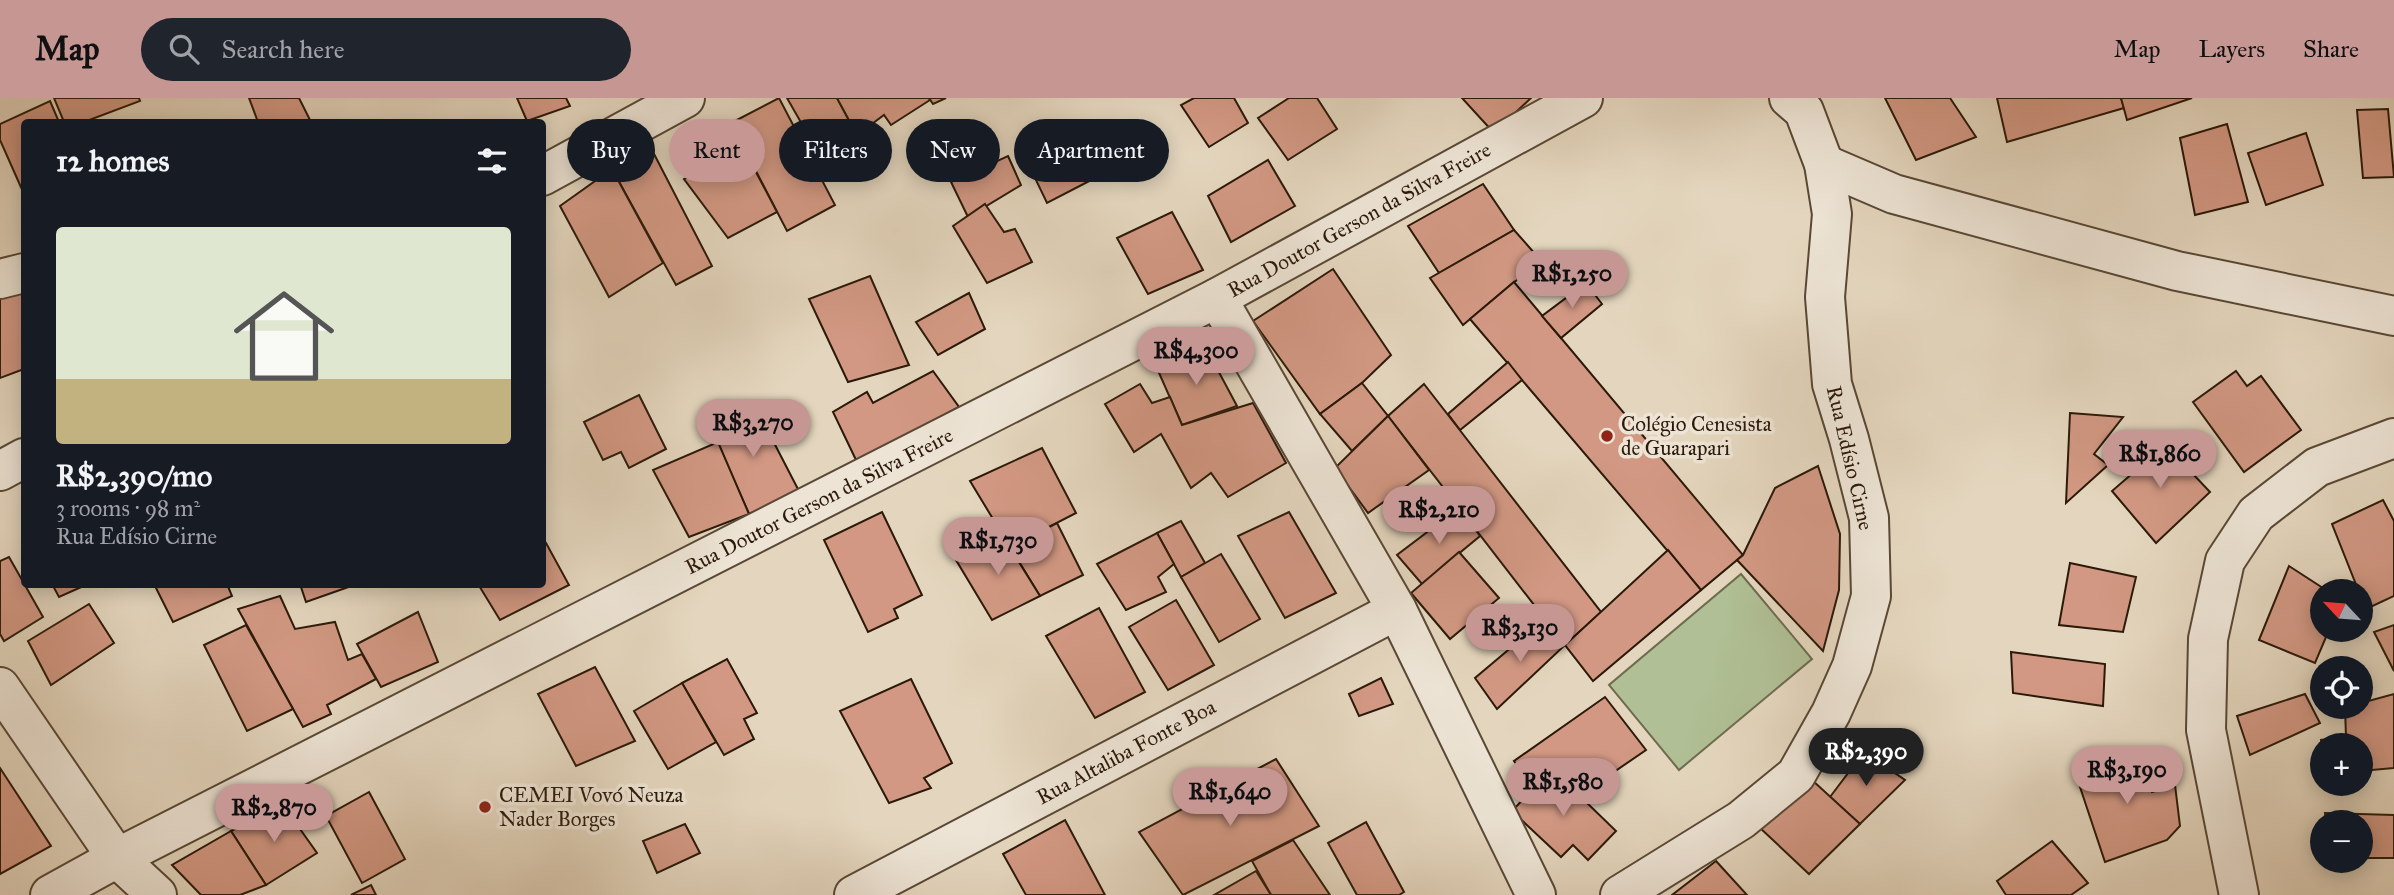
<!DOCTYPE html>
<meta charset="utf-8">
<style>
:root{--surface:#171b24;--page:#20242c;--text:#f1f3f6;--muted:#9ea1a6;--line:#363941;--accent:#c59692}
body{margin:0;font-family:"IM FELL Great Primer",serif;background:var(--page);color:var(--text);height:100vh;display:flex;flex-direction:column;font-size:26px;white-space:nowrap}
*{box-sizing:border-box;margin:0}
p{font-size:23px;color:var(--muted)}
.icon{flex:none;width:38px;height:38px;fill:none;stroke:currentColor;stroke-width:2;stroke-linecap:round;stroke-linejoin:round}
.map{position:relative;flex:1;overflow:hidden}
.details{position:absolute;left:21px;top:21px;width:525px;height:469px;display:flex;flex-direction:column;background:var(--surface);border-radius:7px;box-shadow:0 4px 18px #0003}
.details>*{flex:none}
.hud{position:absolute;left:567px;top:21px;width:665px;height:63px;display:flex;gap:14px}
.needle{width:46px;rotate:296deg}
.tools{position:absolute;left:2310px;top:481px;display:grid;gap:14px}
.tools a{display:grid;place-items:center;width:63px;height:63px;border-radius:50%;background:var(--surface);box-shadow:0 4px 18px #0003;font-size:35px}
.price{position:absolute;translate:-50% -60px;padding:0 16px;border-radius:24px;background:var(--accent);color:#111;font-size:23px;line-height:46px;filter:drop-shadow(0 2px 4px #0008)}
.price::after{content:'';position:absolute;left:50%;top:42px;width:21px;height:16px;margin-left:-10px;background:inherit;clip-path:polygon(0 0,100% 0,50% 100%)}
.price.active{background:#222;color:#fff}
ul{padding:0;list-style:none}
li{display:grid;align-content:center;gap:14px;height:371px;padding:0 35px}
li+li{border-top:2px solid var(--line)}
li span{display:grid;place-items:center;height:217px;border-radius:7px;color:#555}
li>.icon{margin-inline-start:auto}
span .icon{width:126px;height:126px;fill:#fffc;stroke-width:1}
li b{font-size:30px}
h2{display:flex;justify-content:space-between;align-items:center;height:84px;padding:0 35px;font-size:30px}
.chip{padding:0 24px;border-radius:32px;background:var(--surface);box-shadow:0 4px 18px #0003;font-size:24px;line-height:63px}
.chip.active{background:var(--accent);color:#111}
header{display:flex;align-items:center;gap:42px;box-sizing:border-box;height:98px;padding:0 35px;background:var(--accent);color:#111}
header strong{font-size:33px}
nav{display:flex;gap:38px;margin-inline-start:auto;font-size:24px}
.search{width:490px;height:63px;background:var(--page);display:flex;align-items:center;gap:18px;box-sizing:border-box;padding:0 24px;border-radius:38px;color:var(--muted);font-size:26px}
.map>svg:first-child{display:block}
.green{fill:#b0bf95;stroke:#6e6c4f;stroke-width:2}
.building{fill:#d29883;stroke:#2b1909;stroke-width:2}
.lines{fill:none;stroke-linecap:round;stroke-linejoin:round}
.minor-casing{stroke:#594836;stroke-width:42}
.tertiary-casing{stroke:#594836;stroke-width:42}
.minor{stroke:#ede4d5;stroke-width:38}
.tertiary{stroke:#ede4d5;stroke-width:38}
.poi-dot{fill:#8f2418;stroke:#ede4d5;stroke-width:2.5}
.labels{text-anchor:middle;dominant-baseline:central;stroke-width:7;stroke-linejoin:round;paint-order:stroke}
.street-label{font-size:21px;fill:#2b1909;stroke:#ede4d5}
.poi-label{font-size:21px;fill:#2b1909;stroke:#ede4d5;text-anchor:start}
</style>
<header>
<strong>Map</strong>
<div class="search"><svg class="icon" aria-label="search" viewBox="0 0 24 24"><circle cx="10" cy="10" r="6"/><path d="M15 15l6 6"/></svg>Search here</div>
<nav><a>Map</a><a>Layers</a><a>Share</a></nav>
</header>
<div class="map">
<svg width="2394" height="797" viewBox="0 0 2394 797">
<rect width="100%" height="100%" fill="#e4d6be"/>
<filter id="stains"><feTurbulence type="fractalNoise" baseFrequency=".00286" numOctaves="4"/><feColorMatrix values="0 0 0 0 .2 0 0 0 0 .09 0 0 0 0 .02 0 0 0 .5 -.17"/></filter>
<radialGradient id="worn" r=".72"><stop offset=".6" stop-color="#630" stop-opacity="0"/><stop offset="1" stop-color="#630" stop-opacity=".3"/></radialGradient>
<path class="green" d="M1741 476 1812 561 1679 672 1609 587Z"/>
<g class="building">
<path d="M54 0H139L140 3 84 24H64Z"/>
<path d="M249 0H299L311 24H258Z"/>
<path d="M517 0H566L570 8 527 23Z"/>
<path d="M779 0 835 107 787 133 731 25Z"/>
<path d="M787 0H837L852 28 815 49Z"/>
<path d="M837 0H929L930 2 891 27 884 17 857 37Z"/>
<path d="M929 0H946L933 6Z"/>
<path d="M1194 0H1234L1248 25 1209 49 1181 7Z"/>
<path d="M1289 0H1317L1337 31 1288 62 1258 20Z"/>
<path d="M1462 0H1531L1494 35Z"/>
<path d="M1885 0H1950L1976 39 1916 62Z"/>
<path d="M1997 0H2121L2124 10 2007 44Z"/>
<path d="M2121 0H2192L2127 22Z"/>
<path d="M50 3 59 24H24V96L0 42V26Z"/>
<path d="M2388 11 2394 79 2363 80 2357 12Z"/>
<path d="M2227 26 2248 104 2195 117 2180 40Z"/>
<path d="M1071 28 1099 78 1047 105 1023 55Z"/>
<path d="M2306 35 2323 87 2266 107 2248 55Z"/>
<path d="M722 49 731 64 746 55 777 114 728 140 684 81 704 71 699 58Z"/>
<path d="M653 54 712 168 676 187 612 71Z"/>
<path d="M1008 58 1021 87 968 119 951 84Z"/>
<path d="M1268 62 1295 108 1231 144 1208 98Z"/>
<path d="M612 71 663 165 609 199 560 108Z"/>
<path d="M1483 86 1514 132 1439 175 1408 128Z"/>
<path d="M985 106 1004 134 1015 131 1032 164 987 185 953 128Z"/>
<path d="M1172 114 1203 172 1148 196 1117 140Z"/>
<path d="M1514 132 1544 166 1514 184 1463 227 1430 180Z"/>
<path d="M1333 171 1391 257 1362 285 1320 316 1253 223Z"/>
<path d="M870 178 909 267 848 284 809 201Z"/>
<path d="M1514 184 1743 457 1701 492 1470 221Z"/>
<path d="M1586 185 1602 206 1561 240 1542 218Z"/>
<path d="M24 192V271L0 280V196Z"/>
<path d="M969 195 985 231 938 257 916 224Z"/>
<path d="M1206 250 1237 308 1182 327 1156 268Z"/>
<path d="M1508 264 1522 282 1460 332 1448 316Z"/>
<path d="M933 273 959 309 857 364 833 314 867 294 873 305Z"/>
<path d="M2236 273 2247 288 2261 278 2301 332 2244 374 2193 304Z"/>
<path d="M1362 285 1388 318 1352 353 1320 316Z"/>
<path d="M1140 286 1152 305 1170 299 1182 327 1253 305 1286 365 1228 399 1211 375 1191 390 1161 336 1134 354 1105 306Z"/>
<path d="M1424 286 1601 514 1565 547 1388 318Z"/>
<path d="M639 297 666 351 629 370 621 354 603 362 584 324Z"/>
<path d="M754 306 800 395 749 416 708 324Z"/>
<path d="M2070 315 2123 319 2094 356 2108 367 2066 405Z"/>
<path d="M1388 318 1429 372 1368 415 1335 370Z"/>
<path d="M2156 337 2210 394 2156 445 2112 393 2141 368 2133 360Z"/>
<path d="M718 344 749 416 689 439 653 372Z"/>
<path d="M1042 350 1076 415 1010 449 970 383Z"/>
<path d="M1818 368 1840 436 1839 492 1823 553 1737 462 1743 457 1775 390Z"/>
<path d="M2383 402 2394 423V498L2366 511 2361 494H2359L2332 426Z"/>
<path d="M1459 410 1480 438 1422 486 1397 457Z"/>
<path d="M882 414 922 497 894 511 898 520 868 534 824 442Z"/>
<path d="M1289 414 1336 495 1285 520 1238 438Z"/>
<path d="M1181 423 1205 465 1181 479 1157 435Z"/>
<path d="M1057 425 1083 477 1040 498 1010 449Z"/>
<path d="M1001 435 1040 498 992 522 956 462Z"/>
<path d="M1157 435 1174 466 1158 479 1166 494 1126 512 1097 466Z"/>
<path d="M546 445 569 487 500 522 478 486H542V446Z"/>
<path d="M1668 452 1701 492 1593 583 1565 547Z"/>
<path d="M1459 454 1499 500 1450 541 1411 495Z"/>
<path d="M1221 456 1260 521 1219 544 1181 479Z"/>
<path d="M9 459 43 519 4 543 0 536V463Z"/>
<path d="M2070 465 2136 479 2123 534 2059 527Z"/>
<path d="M2289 468 2329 494H2322V532H2329L2315 565 2259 542Z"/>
<path d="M52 486H88L59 499Z"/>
<path d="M154 486H227L232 498 173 524Z"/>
<path d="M300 486H357L306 504Z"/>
<path d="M280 498 295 531 335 524 348 562 362 556 376 581 327 607 331 616 303 629 238 511Z"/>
<path d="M1176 502 1214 567 1168 592 1129 529Z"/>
<path d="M89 506 114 545 51 587 28 543Z"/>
<path d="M1099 510 1145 594 1095 620 1046 538Z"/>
<path d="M418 514 438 564 381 589 357 546Z"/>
<path d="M1545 521 1565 547 1497 611 1475 580Z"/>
<path d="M246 527 293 611 247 633 204 547Z"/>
<path d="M2394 527V573L2374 534Z"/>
<path d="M2011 554 2105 566 2103 608 2013 595Z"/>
<path d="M727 561 757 615 744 621 754 641 724 657 682 585Z"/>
<path d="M595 569 635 643 576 668 538 596Z"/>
<path d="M1381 580 1393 606 1359 618 1349 596Z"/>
<path d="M911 581 952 665 924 680 931 690 889 705 840 613Z"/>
<path d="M682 585 716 644 668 671 634 613Z"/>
<path d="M2305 596 2320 625 2250 657 2237 618Z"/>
<path d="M2394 596V670L2361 673V648H2322V653L2321 642 2346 639 2345 610 2361 609V605Z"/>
<path d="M1605 599 1646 652 1579 698 1552 671 1534 690 1514 663Z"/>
<path d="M2136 650 2152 694 2175 687 2180 728 2167 742 2105 764 2076 677Z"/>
<path d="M1864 654 1905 682 1860 726 1830 699Z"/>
<path d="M1276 661 1319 728 1183 797 1139 734Z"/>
<path d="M0 670 51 748 0 776Z"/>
<path d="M1552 671 1616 733 1588 762 1573 747 1561 759 1512 713Z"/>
<path d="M1812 682 1860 726 1809 776 1759 729Z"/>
<path d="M369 694 405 761 362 785 326 718Z"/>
<path d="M283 707 317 755 266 787 231 733Z"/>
<path d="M2325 715 2394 717V760H2361V724H2326Z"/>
<path d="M1065 722 1105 797H1026L1003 756Z"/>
<path d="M1366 724 1404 794 1399 797H1357L1328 745Z"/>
<path d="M685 726 700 755 657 775 643 743Z"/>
<path d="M231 733 266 787 240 797H201L172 767Z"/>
<path d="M1293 742 1330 797H1271L1252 763Z"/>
<path d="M2052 743 2088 785 2071 797H2006L1997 783Z"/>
<path d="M1716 763 1747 797H1672Z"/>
<path d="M1256 773 1271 797H1214Z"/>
<path d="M371 787 376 797H351Z"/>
</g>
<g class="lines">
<g class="minor-casing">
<g id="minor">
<path d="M1824 66 1894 96 2177 173 2394 218"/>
<path d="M542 78 685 0"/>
<path d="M0 181 24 175"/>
<path d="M0 373 24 360"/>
<path d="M0 589 117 760 157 797"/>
<path d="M854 797 1397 512"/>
<path d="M1620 797 1741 722 1796 677 1831 615 1852 568 1871 498 1869 420 1849 341 1832 286 1825 199 1832 116 1824 66 1804 13 1789 0"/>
<path d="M2239 797 2206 632 2208 541 2225 463 2256 416 2317 369 2394 340"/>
</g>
</g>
<g class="tertiary-casing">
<g id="tertiary">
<path d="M1217 200 1397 512 1536 797"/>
<path d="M50 797 117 760 1217 200 1583 0"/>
</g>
</g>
<use href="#minor" class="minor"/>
<use href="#tertiary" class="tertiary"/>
</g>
<g class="poi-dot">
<circle cx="1607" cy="338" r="7"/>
<circle cx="485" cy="709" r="7"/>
</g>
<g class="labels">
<g class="street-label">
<text transform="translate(1359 122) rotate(-29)">Rua Doutor Gerson da Silva Freire</text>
<text transform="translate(1850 360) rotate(77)">Rua Edísio Cirne</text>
<text transform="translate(819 403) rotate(-27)">Rua Doutor Gerson da Silva Freire</text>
<text transform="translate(1126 654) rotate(-28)">Rua Altaliba Fonte Boa</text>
</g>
<g class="poi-label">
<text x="1621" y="326">Colégio Cenesista<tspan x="1621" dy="24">de Guarapari</tspan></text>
<text x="499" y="697">CEMEI Vovó Neuza<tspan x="499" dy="24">Nader Borges</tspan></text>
</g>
</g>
<rect width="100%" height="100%" filter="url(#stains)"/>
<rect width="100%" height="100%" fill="url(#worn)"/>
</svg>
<div class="tools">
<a><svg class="needle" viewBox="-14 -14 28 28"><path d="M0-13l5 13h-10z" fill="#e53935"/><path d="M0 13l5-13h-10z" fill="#9ea1a6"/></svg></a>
<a><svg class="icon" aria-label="locate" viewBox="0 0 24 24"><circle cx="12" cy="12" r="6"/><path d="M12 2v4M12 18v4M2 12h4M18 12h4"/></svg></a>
<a>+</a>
<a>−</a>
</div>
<b class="price" style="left:1572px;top:212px">R$1,250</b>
<b class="price" style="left:1196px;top:289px">R$4,300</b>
<b class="price" style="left:753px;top:361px">R$3,270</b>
<b class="price" style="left:2160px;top:392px">R$1,860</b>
<b class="price" style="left:1439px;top:448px">R$2,210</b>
<b class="price" style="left:998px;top:479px">R$1,730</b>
<b class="price" style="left:1520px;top:566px">R$3,130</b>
<b class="price active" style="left:1866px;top:690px">R$2,390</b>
<b class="price" style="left:2127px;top:708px">R$3,190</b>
<b class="price" style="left:1563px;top:720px">R$1,580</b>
<b class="price" style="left:1230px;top:730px">R$1,640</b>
<b class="price" style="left:274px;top:746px">R$2,870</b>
<div class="hud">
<a class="chip">Buy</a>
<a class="chip active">Rent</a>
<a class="chip">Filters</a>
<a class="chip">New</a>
<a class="chip">Apartment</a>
</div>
<section class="details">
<h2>12 homes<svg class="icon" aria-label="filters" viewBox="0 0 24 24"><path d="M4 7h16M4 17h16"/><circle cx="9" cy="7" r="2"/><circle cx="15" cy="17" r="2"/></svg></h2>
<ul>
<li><span style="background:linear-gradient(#dfe7d0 70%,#c2b280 0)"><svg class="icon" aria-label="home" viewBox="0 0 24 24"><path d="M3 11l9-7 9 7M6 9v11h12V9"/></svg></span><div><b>R$2,390/mo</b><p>3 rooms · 98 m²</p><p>Rua Edísio Cirne</p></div></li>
</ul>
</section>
</div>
